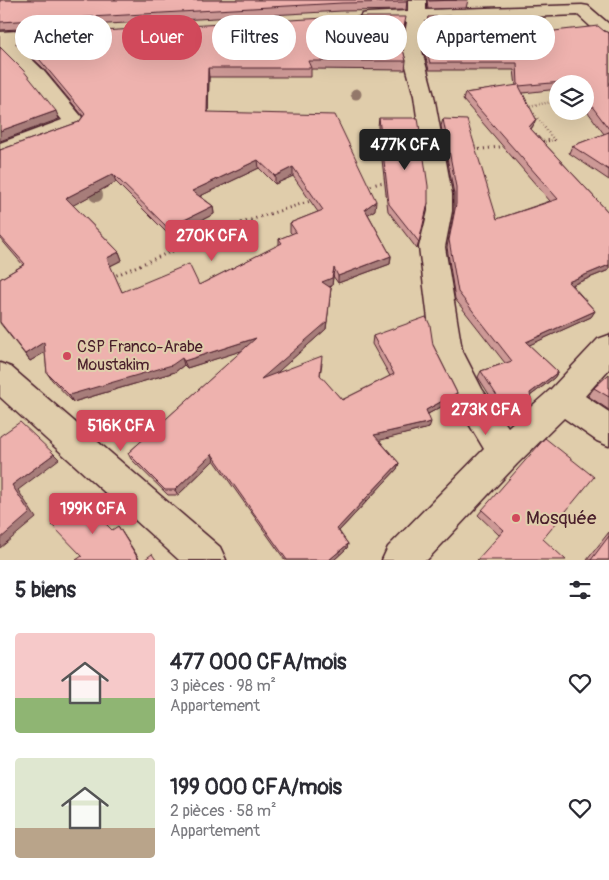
<!DOCTYPE html>
<html lang="fr">
<meta charset="utf-8">
<style>
:root{--surface:#fff;--page:#f2f2f3;--text:#2b2b33;--muted:#7c7c81;--accent:#d1495b}
body{margin:0;font-family:Pangolin,sans-serif;background:var(--page);color:var(--text);height:100vh;display:flex;flex-direction:column;font-size:19px;white-space:nowrap}
*{box-sizing:border-box;margin:0}
p{font-size:16px;color:var(--muted)}
.icon{flex:none;width:28px;height:28px;fill:none;stroke:currentColor;stroke-width:2;stroke-linecap:round;stroke-linejoin:round}
.map{position:relative;height:560px;overflow:hidden}
.drawer{display:flex;flex-direction:column;background:var(--surface);flex:1}
.drawer>*{flex:none}
.hud{position:absolute;left:15px;top:15px;width:580px;height:45px;display:flex;gap:10px}
.tools{position:absolute;left:549px;top:75px;display:grid;gap:10px}
.tools a{display:grid;place-items:center;width:45px;height:45px;border-radius:50%;background:var(--surface);box-shadow:0 5px 20px #0002;font-size:25px}
.price{position:absolute;translate:-50% -42px;padding:0 11px;border-radius:5px;background:var(--accent);color:#fff;font-size:16px;line-height:32px;filter:drop-shadow(0 1px 2px #0008)}
.price::after{content:'';position:absolute;left:50%;top:30px;width:15px;height:11px;margin-left:-8px;background:inherit;clip-path:polygon(0 0,100% 0,50% 100%)}
.price.current{background:#222;color:#fff}
ul{padding:0;list-style:none}
li{display:flex;align-items:center;gap:15px;height:125px;padding:0 15px}
li span{display:grid;place-items:center;flex:none;width:140px;height:100px;border-radius:5px;color:#555}
li>.icon{margin-inline-start:auto}
span .icon{width:60px;height:60px;fill:#fffc;stroke-width:1}
li b{font-size:21px}
h2{display:flex;justify-content:space-between;align-items:center;height:60px;padding:0 15px;font-size:21px}
.chip{padding:0 18px;border-radius:22px;background:var(--surface);box-shadow:0 5px 20px #0002;font-size:18px;line-height:45px}
.chip.current{background:var(--accent);color:#fff}
.map>svg:first-child{display:block}
.lines{fill:none;stroke-linecap:round;stroke-linejoin:round}
.street-casing{stroke:#4a1f2b;stroke-width:3}
.path-far1{stroke:#4a1f2b;stroke-width:2.5;stroke-dasharray:0.5 2.5;stroke-linecap:butt}
.path{stroke:#4a1f2b;stroke-width:3;stroke-dasharray:1 4;stroke-linecap:butt}
.street{fill:#e0cdab;fill-rule:evenodd}
.tree{fill:#93786b}
.wall{fill:#cd9996;stroke:#4a1f2b;fill-rule:evenodd}
.shaded-wall{fill:#a77d7a;stroke:#4a1f2b}
.building{fill:#eeb2ae;stroke:#4a1f2b;fill-rule:evenodd}
.poi-dot{fill:#d1495b;stroke:#e0cdab;stroke-width:2}
.labels{text-anchor:middle;dominant-baseline:central;stroke-width:4;stroke-linejoin:round;paint-order:stroke}
.poi-label{font-size:16px;fill:#4a1f2b;stroke:#e0cdab;text-anchor:start}
.near-poi-label{font-size:19px;fill:#4a1f2b;stroke:#e0cdab;text-anchor:start}
</style>
<div class="map">
<svg width="609" height="560" viewBox="0 0 609 560">
<rect width="100%" height="100%" fill="#e0cdab"/>
<filter id="ink" filterUnits="userSpaceOnUse"><feTurbulence type="fractalNoise" baseFrequency=".02" numOctaves="2"/><feDisplacementMap in="SourceGraphic" scale="10" xChannelSelector="R" yChannelSelector="G"/><feConvolveMatrix kernelMatrix="1 2 1 2 8 2 1 2 1" color-interpolation-filters="sRGB"/></filter>
<g filter="url(#ink)">
<g class="lines">
<g class="street-casing">
<g id="street">
<path d="M408 0H426V10L582 5 588 6 609 24V39L602 37 578 15 425 21 422 51 434 96 452 194V211L445 247 462 350 482 389 508 427 551 389 598 339 609 335V369L585 396 609 412V446L597 441 564 418 517 464 427 560H382L388 547 484 449 460 409 432 351 419 247 428 211V194L414 96 402 51 407 22 368 23 362 22 359 18 362 14 368 13 408 11Z"/>
<path d="M53 29 60 31 62 35 60 39 15 43 42 69 86 122 81 129 0 158V143L62 120 28 77 0 49V32Z"/>
<path d="M0 363 11 367 220 547 226 560H179L0 397Z"/>
</g>
</g>
<path class="path-far1" d="M542 142 554 140 528 106 558 101"/>
<g class="path">
<path d="M538 142 552 140"/>
<path d="M474 150 508 146"/>
<path d="M366 187 387 181"/>
<path d="M112 277 228 227 314 200"/>
</g>
<use href="#street" class="street"/>
</g>
<g class="tree">
<circle cx="504" cy="35" r="5"/>
<circle cx="356" cy="94" r="5.5"/>
<circle cx="96" cy="195" r="7"/>
<circle cx="116" cy="427" r="9"/>
</g>
<g class="wall">
<path d="M0 0H407L406 10 342 11 0 30Z"/>
<path d="M427 0H468L466 8 428 9Z"/>
<path d="M428 17 484 39 604 31 609 33V180L569 153 572 146 604 134 585 108V84H558V89L523 93 533 126 531 129 609 213V270L572 285 595 311 591 317 529 345 558 372 554 378 530 396 531 401 528 407 516 418 506 421 478 377 481 371 505 363 455 299 447 247 454 211V194L441 126 443 119 497 219 550 201 463 100 465 93 516 86 514 70H429L424 51Z"/>
<path d="M16 36 401 43 406 61 405 70 311 69V77H209L208 112 375 210 368 214 391 256 390 264 338 283 333 276 332 286 329 287 331 288 330 296 326 329 276 373 322 363 320 376 342 400 390 376 372 344 373 336 433 345 457 393 454 400 428 414 429 428 379 440 399 463 397 469 339 531 348 544 347 548 334 560H285L214 460 178 495H168L131 459 128 453 243 350 187 368 184 365 175 372 73 402 52 380 47 373 45 352 30 361 0 323V279L23 265 0 238V150L79 122 83 116 43 68 19 45ZM259 168 275 184 293 176 318 212 290 223V232L292 234 279 239V245L199 285 122 292 110 266 122 260 119 252 73 205 116 182 170 236 214 214 213 206 200 196Z"/>
<path d="M379 118 428 203 417 249 388 211 378 126Z"/>
<path d="M609 374V410L588 396 594 388Z"/>
<path d="M482 510 543 539 499 535 478 515Z"/>
<path d="M609 532V560H587Z"/>
</g>
<g class="shaded-wall">
<path d="M208 68 209 77 208 120 207 112Z"/>
<path d="M56 111 59 119 0 141V131Z"/>
<path d="M536 119 533 126 527 134 529 127Z"/>
<path d="M258 160 259 168 194 199 192 191Z"/>
<path d="M293 167V176L275 184V176Z"/>
<path d="M113 174 116 182 70 207 66 198Z"/>
<path d="M376 201 375 210 364 217 365 209Z"/>
<path d="M213 206 214 214 170 236 168 228Z"/>
<path d="M119 252 122 260 110 266 107 258Z"/>
<path d="M391 256 390 264 338 283V276Z"/>
<path d="M609 265V270L564 288 568 282Z"/>
<path d="M334 268 332 286 322 289V282Z"/>
<path d="M331 288 326 329 262 386 261 379Z"/>
<path d="M595 311 591 317 523 348 526 342Z"/>
<path d="M256 338 257 346 187 368 184 361Z"/>
<path d="M44 342 49 350 30 361 25 354Z"/>
<path d="M182 358 184 365 175 372 73 402 69 395Z"/>
<path d="M558 372 554 378 526 399 530 393Z"/>
<path d="M457 393 454 400 424 416 426 410Z"/>
<path d="M531 401 528 407 516 418 506 421 510 416Z"/>
<path d="M431 422 429 428 373 442 374 435Z"/>
<path d="M54 454 59 459 18 490 36 518 0 548V539L12 485Z"/>
<path d="M212 454 214 460 178 495 175 490Z"/>
<path d="M399 463 397 469 336 534 337 529Z"/>
<path d="M118 526 120 529 140 560H139Z"/>
<path d="M348 544 347 548 334 560H329Z"/>
</g>
<g class="building">
<path d="M0 0H407V2L342 3 0 22Z"/>
<path d="M429 0H457L429 1Z"/>
<path d="M474 15 484 39 598 26 604 31 609 33V129L585 97V84H575L573 81 519 86 536 119 529 127 609 213V265L568 282 595 311 526 342 558 372 530 393 531 401 519 412 510 416 481 371 512 361 458 292 449 240 456 204V187L443 119 467 120 497 219 558 199 465 93 518 85 517 63H430L425 44 428 17Z"/>
<path d="M342 17H406L401 42 406 61H308L311 68H208L207 112 335 115 376 201 365 209 391 256 338 276 334 268 332 278 322 282 331 288 327 322 261 379 322 356 320 375 342 400 394 374 373 336 426 317 430 325 433 345 457 393 426 410 431 422 374 435 399 463 337 529 348 544 329 560H287L212 454 175 490H165L128 453 256 338 184 361 182 358 172 365 69 395 47 373 44 342 25 354 0 322V279L25 264 0 236V150L79 122 85 114 40 60 16 36ZM258 160 275 176 293 167 323 210 290 223 296 232 279 239 282 243 199 285 189 264 122 292 107 258 119 252 66 198 113 174 168 228 213 206 192 191Z"/>
<path d="M0 47 23 70 56 111 0 131Z"/>
<path d="M379 118H418L428 186V203L419 242 389 204Z"/>
<path d="M609 132V170L572 146Z"/>
<path d="M609 374V397L594 388Z"/>
<path d="M20 422 54 454 12 485 30 513 0 539V436Z"/>
<path d="M545 438 594 477 543 539 566 560H477L504 530 482 510Z"/>
<path d="M80 498 112 530 118 526 139 560H76L82 556 52 525Z"/>
<path d="M609 536V560H591Z"/>
<path d="M152 554 156 560H144Z"/>
</g>
</g>
<g class="poi-dot">
<circle cx="67" cy="356" r="5"/>
<circle cx="516" cy="518" r="5"/>
</g>
<g class="labels">
<g class="poi-label">
<text x="77" y="347">CSP Franco-Arabe<tspan x="77" dy="18">Moustakim</tspan></text>
</g>
<g class="near-poi-label">
<text x="526" y="518">Mosquée</text>
</g>
</g>
</svg>
<div class="tools">
<a><svg class="icon" aria-label="layers" viewBox="0 0 24 24"><path d="M12 4l9 5-9 5-9-5zM3 14l9 5 9-5"/></svg></a>
</div>
<b class="price current" style="left:405px;top:171px">477K CFA</b>
<b class="price" style="left:212px;top:262px">270K CFA</b>
<b class="price" style="left:486px;top:436px">273K CFA</b>
<b class="price" style="left:121px;top:452px">516K CFA</b>
<b class="price" style="left:93px;top:535px">199K CFA</b>
<div class="hud">
<a class="chip">Acheter</a>
<a class="chip current">Louer</a>
<a class="chip">Filtres</a>
<a class="chip">Nouveau</a>
<a class="chip">Appartement</a>
</div>
</div>
<section class="drawer">
<h2>5 biens<svg class="icon" aria-label="filters" viewBox="0 0 24 24"><path d="M4 7h16M4 17h16"/><circle cx="9" cy="7" r="2"/><circle cx="15" cy="17" r="2"/></svg></h2>
<ul>
<li><span style="background:linear-gradient(#f6c9c9 65%,#8fb573 0)"><svg class="icon" aria-label="home" viewBox="0 0 24 24"><path d="M3 11l9-7 9 7M6 9v11h12V9"/></svg></span><div><b>477 000 CFA/mois</b><p>3 pièces · 98 m²</p><p>Appartement</p></div><svg class="icon" aria-label="heart" viewBox="0 0 24 24"><path d="M12 20l-8-8c-3-5 5-10 8-4 3-6 11-1 8 4z"/></svg></li>
<li><span style="background:linear-gradient(#dfe7d0 70%,#b9a48a 0)"><svg class="icon" aria-label="home" viewBox="0 0 24 24"><path d="M3 11l9-7 9 7M6 9v11h12V9"/></svg></span><div><b>199 000 CFA/mois</b><p>2 pièces · 58 m²</p><p>Appartement</p></div><svg class="icon" aria-label="heart" viewBox="0 0 24 24"><path d="M12 20l-8-8c-3-5 5-10 8-4 3-6 11-1 8 4z"/></svg></li>
</ul>
</section>
